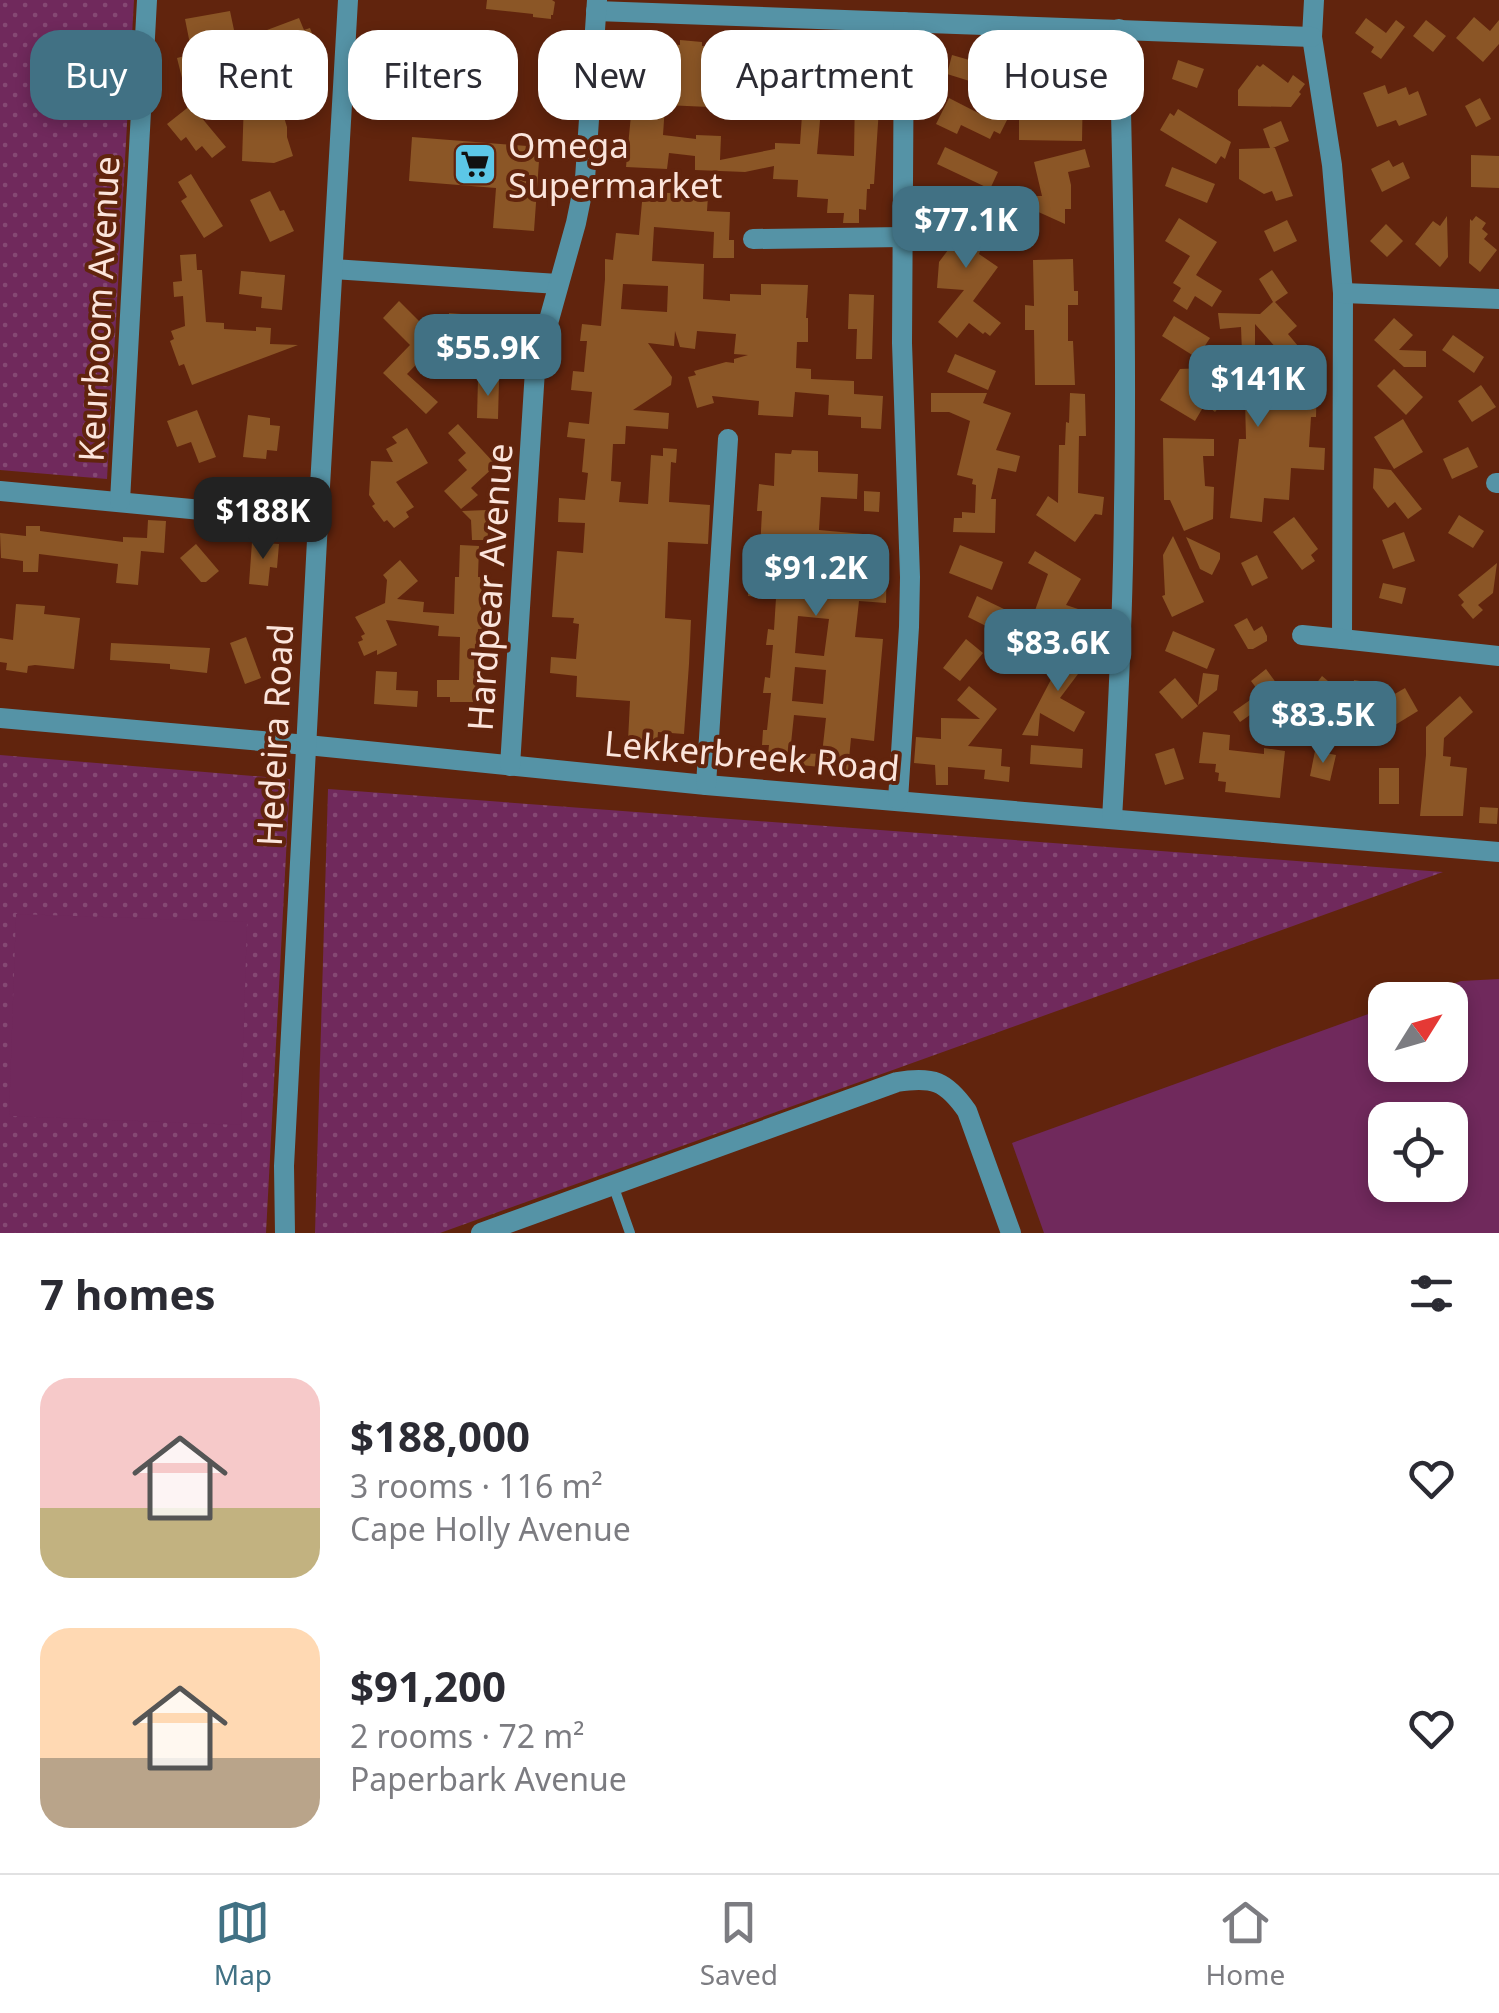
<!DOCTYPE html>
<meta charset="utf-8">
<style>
:root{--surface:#fff;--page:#f2f2f3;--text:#2b2b33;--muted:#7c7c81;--line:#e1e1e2;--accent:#417184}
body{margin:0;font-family:"Noto Sans",sans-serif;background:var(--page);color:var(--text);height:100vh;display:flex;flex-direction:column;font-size:38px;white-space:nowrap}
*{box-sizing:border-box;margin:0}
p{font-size:32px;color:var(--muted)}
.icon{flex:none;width:55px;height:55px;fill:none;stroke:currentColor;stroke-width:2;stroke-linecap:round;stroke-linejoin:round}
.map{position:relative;height:1233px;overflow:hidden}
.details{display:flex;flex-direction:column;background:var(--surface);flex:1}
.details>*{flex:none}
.banner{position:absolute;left:30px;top:30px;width:1440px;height:90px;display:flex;gap:20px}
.needle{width:65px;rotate:53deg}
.buttons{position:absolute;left:1368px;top:982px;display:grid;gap:20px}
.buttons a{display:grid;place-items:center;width:100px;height:100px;border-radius:20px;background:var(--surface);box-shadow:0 5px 15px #0003;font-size:50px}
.price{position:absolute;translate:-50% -85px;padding:0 22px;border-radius:20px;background:var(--accent);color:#fff;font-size:32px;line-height:65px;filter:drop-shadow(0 2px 5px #0008)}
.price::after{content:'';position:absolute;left:50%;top:60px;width:30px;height:22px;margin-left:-15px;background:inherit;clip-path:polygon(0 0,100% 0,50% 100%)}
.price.on{background:#222;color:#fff}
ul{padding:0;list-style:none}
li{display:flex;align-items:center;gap:30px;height:250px;padding:0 40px}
li span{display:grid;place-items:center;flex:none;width:280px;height:200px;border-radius:30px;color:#555}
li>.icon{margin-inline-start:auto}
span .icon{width:120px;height:120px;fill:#fffc;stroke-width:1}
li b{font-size:42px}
h2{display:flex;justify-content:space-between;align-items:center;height:120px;padding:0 40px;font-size:42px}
.pill{padding:0 35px;border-radius:30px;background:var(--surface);box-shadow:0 5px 15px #0003;font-size:35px;line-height:90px}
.pill.on{background:var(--accent);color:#fff}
.menu{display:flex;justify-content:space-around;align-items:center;height:140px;border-top:2px solid var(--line);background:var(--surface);font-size:28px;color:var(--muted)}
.menu a{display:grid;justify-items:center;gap:5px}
.menu .on{color:var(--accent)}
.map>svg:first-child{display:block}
.grass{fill:url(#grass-dots)}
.pitch{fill:#70295c;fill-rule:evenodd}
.building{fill:#8b5626;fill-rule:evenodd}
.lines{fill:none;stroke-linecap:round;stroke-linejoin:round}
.service{stroke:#5593a6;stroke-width:10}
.minor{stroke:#5593a6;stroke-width:20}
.labels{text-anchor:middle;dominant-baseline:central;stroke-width:8;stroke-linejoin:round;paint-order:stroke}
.poi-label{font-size:35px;fill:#fbe4db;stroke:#61240d;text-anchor:start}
.street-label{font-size:35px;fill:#fbe4db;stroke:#61240d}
</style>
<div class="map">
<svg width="1499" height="1233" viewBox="0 0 1499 1233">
<defs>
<pattern id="grass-dots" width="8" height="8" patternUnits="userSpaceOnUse" patternTransform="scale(2.5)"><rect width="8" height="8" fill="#70295c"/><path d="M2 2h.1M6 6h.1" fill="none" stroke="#854873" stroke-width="1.8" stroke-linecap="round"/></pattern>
</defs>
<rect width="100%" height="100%" fill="#61240d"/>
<g class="grass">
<path d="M0 0H134L107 479 0 470Z"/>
<path d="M0 755 290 779 266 1233H0Z"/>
<path d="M328 789 1443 872 440 1233H315Z"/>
</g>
<g class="pitch">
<path d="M16 914 247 922 241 1125 9 1116Z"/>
<path d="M1499 979V1233H1044L1012 1143 1385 1008V1065H1450V1000H1408L1461 981ZM1385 1120H1450V1185H1385Z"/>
</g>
<g class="building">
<path d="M487 0H552L555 2 553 15H551V19L533 17V14L486 9Z"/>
<path d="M230 11 234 30 219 33 230 74 184 86 177 58 192 54 185 19Z"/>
<path d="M1474 17 1490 31 1499 20V44L1483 62 1456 38Z"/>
<path d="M299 18 304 30 310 28 315 42 285 54 311 70 296 93 272 78 287 127V137L293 156 274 163 242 161 244 100H242L241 66H263L274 49 267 30Z"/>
<path d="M1366 18 1386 33 1396 20 1405 27 1381 59 1371 52 1374 47 1355 33Z"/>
<path d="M1426 20 1446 36 1433 52 1413 36Z"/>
<path d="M680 40 702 42V46L720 47 718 84 823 87 817 154 854 156 855 91 844 90 846 54 852 55 853 41 872 43 868 107 879 108 874 184H870V189H867L866 210 859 209V223H843L844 213H827L828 199 797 197 798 180 773 179 774 166 745 172 695 170V156L669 153 667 169 626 167 631 115 619 114 620 98 630 99 634 42 680 45ZM665 105 777 110V114L802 115 800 144 775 143V149L720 160 721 136 696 135V139L663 135Z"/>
<path d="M750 42 769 44 768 61 749 60Z"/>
<path d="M807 47 826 48 825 65 806 64Z"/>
<path d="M952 55 1011 72 1005 92 947 74Z"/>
<path d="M1034 58 1051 62 1052 58 1066 62 1065 66 1097 75 1094 87 1083 85 1082 141 1019 140V106L1055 107V84L1029 77Z"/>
<path d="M1178 60 1204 69 1197 88 1172 79Z"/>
<path d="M1263 64 1288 83 1293 75 1305 84 1299 92 1301 94 1291 107 1238 106V90L1257 65 1260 67Z"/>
<path d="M1385 85 1388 94 1406 87 1409 95 1418 91 1427 115 1399 126 1396 120 1377 127 1363 93Z"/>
<path d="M949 98 986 117 991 106H1014L1000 134 994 131 990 139 961 125 957 134 936 124Z"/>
<path d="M1480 98 1491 119 1476 127 1465 106Z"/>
<path d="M191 105 226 147 212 158 202 146 196 151 186 137 181 141 167 124Z"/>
<path d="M1178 109 1231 142 1225 159 1221 156 1216 164 1160 130 1170 113 1174 116Z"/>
<path d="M1281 121 1289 141 1273 148H1275L1293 196 1276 201 1272 191 1264 194 1239 179V149L1270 148 1263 129Z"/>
<path d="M412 137 540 147 534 231 493 228 496 188 409 181Z"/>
<path d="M945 147 998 172 990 189 937 164Z"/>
<path d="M1085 149 1090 167 1068 172 1071 185V209H1065V224L1034 210V196H1042L1034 162Z"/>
<path d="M1471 155 1499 156V188L1471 187Z"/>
<path d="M1389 160 1393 167 1403 162 1410 178 1382 192 1371 169Z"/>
<path d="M1172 167 1215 184 1207 203 1165 186Z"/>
<path d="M191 174 223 226 204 238 181 201 187 197 178 182Z"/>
<path d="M270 191 280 211 284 210 294 231 270 242 250 200Z"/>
<path d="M643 191 708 196 707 211 730 212 729 240H734V258H713L714 232 654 227 652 261 704 264 703 299 730 301V294L761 295V284L808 285 806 318H808V342H797L796 368 811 369V379L854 381V394L883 396 881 429 861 428V417L828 415 829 395 795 392 793 417 758 415 759 401 712 396 714 403 697 408 688 377 696 375 694 371 726 362 734 363V359L748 355 734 354 736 334 697 331 695 349 680 347 675 331 674 346 648 343 672 377 671 385 633 410 669 413 668 429 626 426 625 444H613L611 481 621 482 619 502 648 504 651 455 663 456V448L677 449 676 463 671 462 669 502 710 505 708 544 668 542 665 618 691 620 689 664 684 734 658 732 656 756 624 754V741H628L630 701 576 697 577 676 550 673 551 657 576 659 579 624 573 623 574 618 552 617 557 551 583 553 585 523 558 522 559 498 585 500 588 473 582 472 585 439 567 437 569 422 589 424 592 392 571 390 573 371 584 372 587 341H580L582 324 601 326 605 279V259L613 260 616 233 639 235ZM623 284 668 286 667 312 621 309Z"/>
<path d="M957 204 992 215 979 254 998 267 973 301 1001 323 990 336 985 332 983 334 969 323 957 338 938 322 964 290 937 288 939 262 954 242 937 240 938 224 950 225Z"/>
<path d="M1447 216 1448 257 1440 267 1415 244 1433 221 1440 226Z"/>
<path d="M1476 216 1486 223 1482 229 1488 234 1484 239 1497 250 1480 272 1469 263 1470 219 1472 221Z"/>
<path d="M1179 218 1217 242 1196 275 1222 291 1212 307 1195 296 1187 310 1173 301 1181 288 1173 283 1190 256 1165 241Z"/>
<path d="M1287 220 1297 241 1274 252 1264 231Z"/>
<path d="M1386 224 1403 241 1387 257 1370 241Z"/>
<path d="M196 254 197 270H202L206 322 224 323V329L256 331V327L271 328 270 344 298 345 192 385 184 364 179 366 170 341 174 339 171 331 185 326 183 296 174 297 173 282 182 281 180 255Z"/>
<path d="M1073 259 1074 291H1078V305H1068V341H1073L1075 385H1035L1034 330H1025V305L1034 306 1033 260Z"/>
<path d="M1272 270 1288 293 1275 302 1297 326 1288 334 1298 346 1284 357 1255 324V353H1242L1241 327 1220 329 1218 313 1260 314 1273 302 1259 279Z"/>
<path d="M241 271 285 275 282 310 261 308 262 297 239 294Z"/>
<path d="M849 294 874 295 872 359H856L857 329H848Z"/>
<path d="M399 301 439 341 407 374 438 402 426 414 383 373 410 345 383 318Z"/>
<path d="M449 313 486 316 485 334 448 331Z"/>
<path d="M1174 316 1210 338 1197 358 1162 336Z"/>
<path d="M1394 318 1413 335 1399 350 1426 351V367H1404L1374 340Z"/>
<path d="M498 328 511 342 497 355 484 340Z"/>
<path d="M1453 335 1484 357 1474 373 1442 350Z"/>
<path d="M955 354 996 371 988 390 947 372Z"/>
<path d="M1204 368V371L1234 370V380L1270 379V374L1317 375 1316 417H1311L1309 447 1325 448 1324 470 1291 468 1289 500 1264 498 1262 522 1230 518 1239 439H1246L1245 400H1225L1215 412 1205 404 1195 421 1160 400 1180 369Z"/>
<path d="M1394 369 1423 397 1406 415 1377 386Z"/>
<path d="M478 379 499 380 498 419 477 418Z"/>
<path d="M1481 385 1496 407 1472 422 1458 401Z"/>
<path d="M931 393H987L983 403 1011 413 996 450 1020 456 1016 472 998 468 991 499H996L995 533 953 532 954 518H962V512L975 513 976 485 972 484 973 479 957 475 970 421 949 412H931Z"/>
<path d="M1070 393 1085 394 1086 436H1079L1078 493 1104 497 1102 515 1095 514 1075 542 1036 515 1048 496 1058 503 1059 445H1065L1066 422 1069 423Z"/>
<path d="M197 410 216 457 199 463 191 442 177 447 167 421Z"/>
<path d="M248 415 270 418V425L280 426 277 451 267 450 266 459 243 457Z"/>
<path d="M1403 419 1423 452 1394 469 1374 437Z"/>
<path d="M458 424 496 465 471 488 478 495 461 509 444 491 467 470 458 460 466 453 448 433Z"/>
<path d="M407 428 428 463 396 482 414 507 406 512 409 517 394 528 387 520 384 522 372 506 375 504 369 495 371 461 393 462 386 449 397 443 392 437Z"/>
<path d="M1163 438 1214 439V456H1203L1205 486 1214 487 1213 519 1184 531 1170 500H1164Z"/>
<path d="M1468 447 1478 467 1452 479 1443 459Z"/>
<path d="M792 450 818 451V472L858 474 857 499 821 497 819 530 863 534 861 555 887 557 886 603 859 601 855 637 883 639 874 741 851 738 848 770 801 765V768L767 765 769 745H762L763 730H767L771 693H763L765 677 770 678 773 645H766L768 629 774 630 776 598 748 596 750 569 759 570 762 511H757L759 484 774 486 775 453 791 454ZM798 616 829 619 824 656 795 653ZM795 667 826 670 823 704 792 701ZM794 715 826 718 822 754 790 753Z"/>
<path d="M1374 468 1391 470 1422 509 1408 519 1395 502 1388 508 1373 488Z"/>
<path d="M864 491 880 492 879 512 864 511Z"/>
<path d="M487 510 488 540H472L471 520 462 511Z"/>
<path d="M1459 515 1484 531 1473 548 1448 533Z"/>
<path d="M1294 517 1318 549 1311 555 1315 561 1302 570 1273 532Z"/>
<path d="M148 520 166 521 164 553 141 551 138 585 116 583 118 564 39 554 38 572H23V561L1 558 0 533 26 536V526H40V531L123 542V537L147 538Z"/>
<path d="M1404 532 1415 561 1393 569 1382 540Z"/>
<path d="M1173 536 1204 602 1172 617 1162 596 1165 595 1163 555Z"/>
<path d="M1186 537 1220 553V559L1212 575 1200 569Z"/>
<path d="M252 542 279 544 277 568 270 567 268 586 249 584Z"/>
<path d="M196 544 219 571 206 582H201L180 558Z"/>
<path d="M460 545 479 546 478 577H482L481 616 489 617 488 629H478L477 644H475L474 679H478V702H450V697H437V680H459L460 637 438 636 439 626 386 620 397 645 377 655V650L364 656 358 642 363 640 361 636 365 634 355 617 385 603 387 580 383 575 400 560 418 581 397 599 424 602 423 612 454 614 455 577H459Z"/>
<path d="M960 545 1003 562 992 590 949 573Z"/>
<path d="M1035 551 1081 579 1066 605 1078 609 1070 633 1041 623 1042 620 1033 616 1048 574 1028 563Z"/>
<path d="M1257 555 1268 578 1252 586 1241 563Z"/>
<path d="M1497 563 1493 593 1478 605 1483 610 1473 619 1461 605 1464 602 1458 595Z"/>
<path d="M1383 583 1406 588 1402 604 1379 598Z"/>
<path d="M977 596 1006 610 996 631 968 617Z"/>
<path d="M16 604 45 606 44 614 80 618 74 669 35 665 28 666 27 673 6 670 7 663 0 662V638L13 640Z"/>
<path d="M1247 618 1254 631 1262 626 1267 636V641L1253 649H1248L1234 625Z"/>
<path d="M1173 631 1215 649 1207 669 1165 651Z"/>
<path d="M246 637 261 678 245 684 230 643Z"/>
<path d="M966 639 983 653 960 681 943 668Z"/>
<path d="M111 643 210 648 207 673 170 669V664L110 660Z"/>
<path d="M1056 644 1084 666 1060 698 1085 712 1074 732 1040 713 1038 736 1022 735 1056 670 1044 661Z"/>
<path d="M1266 669 1296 710 1322 676 1352 701 1354 680 1367 682 1365 706 1349 726 1319 702 1285 727 1267 703 1240 722 1233 712 1260 693 1251 681Z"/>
<path d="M376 671 397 672 396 690 418 691 417 707 374 704Z"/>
<path d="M1203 673 1219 675 1217 690 1198 705Z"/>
<path d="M1175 678 1198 706 1182 719 1159 692Z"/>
<path d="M969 686 997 709 968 746 1002 749 1001 766 1010 767 1009 782 984 779 985 770 948 767V785H936L935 765 914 763 916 737 941 739V718L980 719 957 700Z"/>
<path d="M1405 688 1418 711 1395 725 1381 702Z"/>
<path d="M1460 696 1473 712 1444 738 1443 756 1451 757 1450 766 1467 768 1463 816H1420L1426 755V727Z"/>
<path d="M1203 732 1230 735 1229 750 1264 754V748L1285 751 1280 798 1225 792 1226 782 1218 781 1219 773 1215 772 1216 764 1199 763Z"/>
<path d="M1031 745 1083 749 1082 768 1030 764Z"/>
<path d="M1174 748 1184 779 1165 785 1155 754Z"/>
<path d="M1315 751 1336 755 1330 781 1310 776Z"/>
<rect x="1379" y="768" width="20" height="36"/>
<path d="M1480 807 1498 808 1497 824 1479 823Z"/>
</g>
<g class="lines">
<path class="service" d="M613 1185 630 1233"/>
<g class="minor">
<path d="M1314 0 1312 37 1332 165 1343 293 1342 639 1499 656"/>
<path d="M596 11 1312 37"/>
<path d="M753 239 903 237"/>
<path d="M333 269 558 284"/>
<path d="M1343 293 1499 299"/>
<path d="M1496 483H1499"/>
<path d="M0 491 318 521"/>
<path d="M120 501 147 0"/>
<path d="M1302 635 1342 639"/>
<path d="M0 718 307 745 706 785 1499 852"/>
<path d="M510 766 535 370 576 223 585 179 597 0"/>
<path d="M706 785 728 439"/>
<path d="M898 800 909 627 910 577 902 343 904 22"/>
<path d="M1112 819C1118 715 1123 612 1124 508 1127 348 1123 189 1119 29"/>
<path d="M285 1233 284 1166 318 521 348 0"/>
<path d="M481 1233 897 1082C933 1076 946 1081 967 1111L1011 1233"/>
</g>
</g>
<defs>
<g id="supermarket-square" transform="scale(2.25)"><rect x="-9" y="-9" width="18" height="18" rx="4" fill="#5cc7e7" stroke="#61240d"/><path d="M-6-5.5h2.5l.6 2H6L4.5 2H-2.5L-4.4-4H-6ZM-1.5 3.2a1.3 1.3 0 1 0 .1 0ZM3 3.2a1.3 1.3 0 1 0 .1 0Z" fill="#111"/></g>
</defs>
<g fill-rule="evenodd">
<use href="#supermarket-square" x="475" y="164"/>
</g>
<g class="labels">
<g class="poi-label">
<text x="508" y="144">Omega<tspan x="508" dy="40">Supermarket</tspan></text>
</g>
<g class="street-label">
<text transform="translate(98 309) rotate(-87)">Keurboom Avenue</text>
<text transform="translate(489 587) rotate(-86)">Hardpear Avenue</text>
<text transform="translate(274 735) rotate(-87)">Hedeira Road</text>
<text transform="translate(752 755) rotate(5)">Lekkerbreek Road</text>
</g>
</g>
</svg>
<div class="buttons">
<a><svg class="needle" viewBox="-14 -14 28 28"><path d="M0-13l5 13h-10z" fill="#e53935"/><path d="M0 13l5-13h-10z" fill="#7c7c81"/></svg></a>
<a><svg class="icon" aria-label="locate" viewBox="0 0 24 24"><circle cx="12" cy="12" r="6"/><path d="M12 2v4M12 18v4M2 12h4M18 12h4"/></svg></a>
</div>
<b class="price" style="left:966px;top:271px">$77.1K</b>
<b class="price" style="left:488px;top:399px">$55.9K</b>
<b class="price" style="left:1258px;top:430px">$141K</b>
<b class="price on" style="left:263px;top:562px">$188K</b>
<b class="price" style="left:816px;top:619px">$91.2K</b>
<b class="price" style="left:1058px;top:694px">$83.6K</b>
<b class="price" style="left:1323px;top:766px">$83.5K</b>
<div class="banner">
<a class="pill on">Buy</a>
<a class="pill">Rent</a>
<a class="pill">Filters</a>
<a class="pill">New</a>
<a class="pill">Apartment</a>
<a class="pill">House</a>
</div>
</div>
<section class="details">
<h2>7 homes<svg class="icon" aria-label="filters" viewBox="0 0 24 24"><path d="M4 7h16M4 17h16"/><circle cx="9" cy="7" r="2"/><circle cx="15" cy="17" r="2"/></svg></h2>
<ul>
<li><span style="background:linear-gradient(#f6c9c9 65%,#c2b280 0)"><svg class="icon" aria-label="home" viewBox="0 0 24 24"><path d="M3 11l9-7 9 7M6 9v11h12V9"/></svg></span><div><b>$188,000</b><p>3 rooms · 116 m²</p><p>Cape Holly Avenue</p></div><svg class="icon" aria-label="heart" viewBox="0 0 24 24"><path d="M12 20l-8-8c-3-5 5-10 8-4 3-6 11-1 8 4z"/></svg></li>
<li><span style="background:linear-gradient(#ffd9b3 65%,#b9a48a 0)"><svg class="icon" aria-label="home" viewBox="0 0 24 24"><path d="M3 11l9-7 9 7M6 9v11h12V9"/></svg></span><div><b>$91,200</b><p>2 rooms · 72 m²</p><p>Paperbark Avenue</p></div><svg class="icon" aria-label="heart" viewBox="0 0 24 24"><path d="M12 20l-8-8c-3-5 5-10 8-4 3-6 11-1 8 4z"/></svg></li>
</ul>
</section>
<nav class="menu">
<a class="on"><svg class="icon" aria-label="map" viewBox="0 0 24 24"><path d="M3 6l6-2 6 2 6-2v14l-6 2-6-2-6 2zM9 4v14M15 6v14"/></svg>Map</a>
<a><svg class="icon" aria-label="saved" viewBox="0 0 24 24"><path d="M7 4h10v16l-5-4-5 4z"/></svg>Saved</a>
<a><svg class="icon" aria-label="home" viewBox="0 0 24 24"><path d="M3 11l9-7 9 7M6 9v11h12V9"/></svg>Home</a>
</nav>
